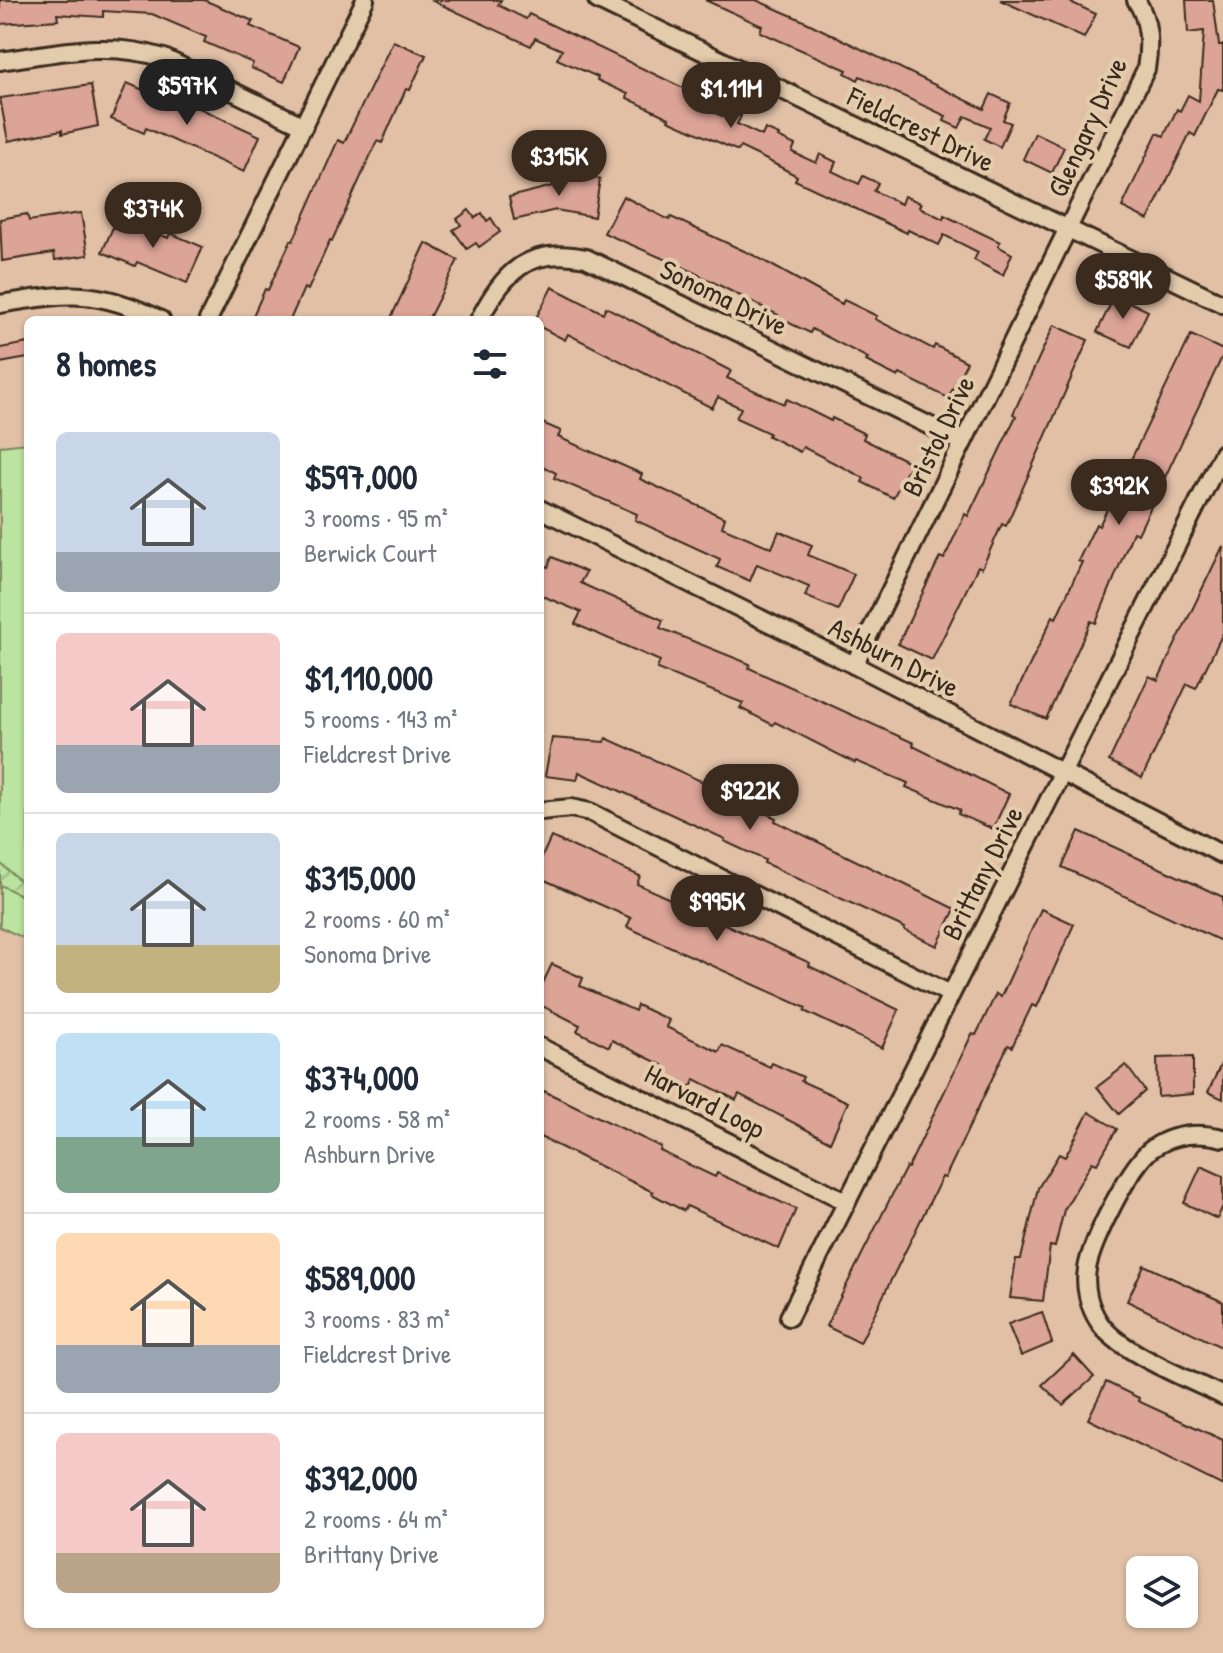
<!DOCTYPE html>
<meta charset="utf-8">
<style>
:root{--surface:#fff;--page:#f2f2f3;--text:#1f2937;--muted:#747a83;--line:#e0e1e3;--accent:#3b2a1e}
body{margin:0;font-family:"Patrick Hand",sans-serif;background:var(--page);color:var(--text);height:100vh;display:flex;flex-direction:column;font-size:30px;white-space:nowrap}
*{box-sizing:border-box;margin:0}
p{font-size:26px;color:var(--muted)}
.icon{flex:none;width:44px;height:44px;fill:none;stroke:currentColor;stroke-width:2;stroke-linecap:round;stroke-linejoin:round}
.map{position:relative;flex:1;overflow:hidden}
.drawer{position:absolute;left:24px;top:316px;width:520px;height:1312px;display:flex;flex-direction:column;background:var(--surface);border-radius:12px;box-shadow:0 2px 6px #0004}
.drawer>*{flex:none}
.buttons{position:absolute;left:1126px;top:1556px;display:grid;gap:16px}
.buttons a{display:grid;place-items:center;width:72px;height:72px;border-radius:12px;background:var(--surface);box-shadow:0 2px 6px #0004;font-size:40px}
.price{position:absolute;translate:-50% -68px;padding:0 18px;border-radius:28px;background:var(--accent);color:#fff;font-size:26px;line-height:52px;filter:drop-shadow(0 2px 4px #0008)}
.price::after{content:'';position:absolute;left:50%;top:48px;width:24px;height:18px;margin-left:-12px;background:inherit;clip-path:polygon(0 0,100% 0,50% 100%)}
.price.selected{background:#222;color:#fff}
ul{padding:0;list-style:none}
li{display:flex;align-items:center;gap:24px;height:200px;padding:0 32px}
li+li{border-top:2px solid var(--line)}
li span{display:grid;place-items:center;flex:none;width:224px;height:160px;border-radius:12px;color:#555}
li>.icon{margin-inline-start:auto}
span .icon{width:96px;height:96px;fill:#fffc;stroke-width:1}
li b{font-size:34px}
h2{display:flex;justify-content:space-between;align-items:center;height:96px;padding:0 32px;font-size:34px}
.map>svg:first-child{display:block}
.park{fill:#bbe4a0;stroke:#7b875f;stroke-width:2}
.garden{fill:url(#garden-furrows);stroke:#7b875f;stroke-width:2}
.building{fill:#dca397;stroke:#3b2a1e;stroke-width:2}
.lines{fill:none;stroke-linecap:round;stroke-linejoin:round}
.minor-casing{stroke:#3b2a1e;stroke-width:22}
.minor{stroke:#e3ccac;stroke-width:16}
.labels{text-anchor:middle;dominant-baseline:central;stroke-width:8;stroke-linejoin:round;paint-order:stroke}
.street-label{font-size:28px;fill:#3b2a1e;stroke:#e3ccac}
</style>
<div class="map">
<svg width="1223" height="1653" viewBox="0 0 1223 1653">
<defs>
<pattern id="garden-furrows" width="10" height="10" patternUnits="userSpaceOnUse" patternTransform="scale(2)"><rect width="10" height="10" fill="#bbe4a0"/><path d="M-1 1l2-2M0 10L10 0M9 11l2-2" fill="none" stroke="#a2c489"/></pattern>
</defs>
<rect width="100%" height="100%" fill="#e1c0a6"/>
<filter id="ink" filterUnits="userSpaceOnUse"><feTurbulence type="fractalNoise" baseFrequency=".0125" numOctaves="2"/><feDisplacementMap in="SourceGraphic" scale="16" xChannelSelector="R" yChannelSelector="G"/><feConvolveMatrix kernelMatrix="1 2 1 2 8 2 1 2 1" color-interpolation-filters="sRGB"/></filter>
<g filter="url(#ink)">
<path class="park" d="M28 443V940L0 927V446Z"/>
<path class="garden" d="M0 863 28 888V899L0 885Z"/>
<g class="building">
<path d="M0 0H204L253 21 250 26 299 47 284 82 251 68 253 63 204 42 206 37 152 14 103 11V17L57 14 58 20 0 24Z"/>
<path d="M431 0H501L498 5 526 19 529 14 700 96 696 105 722 116 725 108 741 116 737 124 762 136 765 129 779 135 778 137 795 145 792 152 816 163 820 154 836 162 832 171 859 184 863 176 878 183 874 191 901 204 904 196 921 203 919 207 943 219 944 215 1000 242 998 246 1012 254 1003 275 974 260 978 252 944 235 939 245 908 230 907 233 795 180 797 176 767 160 740 147 738 151 668 120 669 118 627 98 628 94 597 80 598 77 557 59 562 50 535 38 531 46Z"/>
<path d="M705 0H756L804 21 984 109 991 94 1010 103 1003 120 1011 123 1000 147 984 139 990 127 965 116 959 128 944 121 946 116 860 76 858 80 845 73 847 70 760 32 762 26Z"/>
<path d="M1000 0H1066L1096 14 1084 38Z"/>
<path d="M1186 0H1213L1219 45H1223V90L1218 89 1195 136 1190 133 1148 220 1122 207 1157 133 1164 136 1177 109 1180 111 1188 95 1199 101 1204 31 1188 33Z"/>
<path d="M393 41 426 55 410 90 406 89 382 143 377 141 332 241 330 240 308 290 304 288 290 320H251L265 289 268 290 291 240 293 241 338 140 344 143Z"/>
<path d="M127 83 180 106 182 100 260 136 244 172 146 128 144 133 111 119Z"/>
<path d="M91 85 98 126 62 134V130L8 141 0 98Z"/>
<path d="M1035 133 1064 147 1052 173 1023 159Z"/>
<path d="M563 171 600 179 594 217 556 210 514 220 509 197 561 184Z"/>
<path d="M623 196 669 220 671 217 755 256 842 304 844 300 877 316 875 319 933 349 935 345 967 362 948 398 900 374 898 377 866 361 868 358 812 329 810 333 777 317 778 315 685 268 604 233Z"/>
<path d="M469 210 475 218 482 213 487 221 491 218 500 232 479 247 476 243 467 249 453 230 461 225 457 219Z"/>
<path d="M81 213 88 255 55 260 54 253 2 261 0 219 27 214 29 221Z"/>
<path d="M118 216 168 238 170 233 203 247 187 283 137 262 135 266 102 252Z"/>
<path d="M426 243 458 260 428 320H390Z"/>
<path d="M552 287 603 313 606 307 731 371 727 378 784 404 787 399 831 421 832 418 865 434 863 439 911 463 893 498 862 482 864 478 803 447 800 452 768 436 769 433 736 418 741 408 718 397 712 408 568 334 565 340 540 327V320H535Z"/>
<path d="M1115 295 1148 311 1131 347 1097 332Z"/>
<path d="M1054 325 1088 340 1006 526 1002 524 982 568 978 566 932 660 898 644 940 557 944 559 965 514 968 516 1016 416 1013 414Z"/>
<path d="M1191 335 1223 350V355L1138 534 1133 532 1096 623 1091 621 1046 719 1011 704 1053 616 1056 618 1082 562 1078 561 1096 524 1099 526Z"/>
<path d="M28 343V358L0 363V348Z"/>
<path d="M540 422 561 431 558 437 642 474 640 479 725 518 722 527 772 548 779 531 812 545 808 555 854 574 838 610 805 596 809 586 757 564 750 581 717 567 720 559 635 520 637 514 554 478 556 473 540 465Z"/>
<path d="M1223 546V633L1196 688 1187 684 1142 778 1109 761 1149 676 1158 680Z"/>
<path d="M552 557 586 572 580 583 663 620 660 628 750 664 749 668 914 743 913 746 1009 794 993 829 958 814 960 810 906 787 908 783 856 761 855 763 775 722 773 725 740 708 743 703 657 669 660 661 575 624 581 612 540 595V563L548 567Z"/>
<path d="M552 738 604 742 606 738 734 796 733 798 776 818 775 821 955 909 937 946 904 930 905 928 764 863 765 860 724 841 725 839 579 772 577 780 545 776Z"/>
<path d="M1079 831 1223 897V942L1062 867Z"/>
<path d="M551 837 640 876 637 884 810 963 809 966 899 1010 882 1048 804 1011 806 1008 627 927 631 918 540 878V861Z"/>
<path d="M1041 909 1074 924 1037 1007 1032 1005 1012 1047 1008 1045 945 1178 942 1177 860 1343 826 1326 906 1167 908 1168 972 1034 976 1035 996 994 1001 997Z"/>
<path d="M552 964 583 978 580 986 635 1011 637 1005 669 1020 666 1027 719 1052 722 1045 770 1067 772 1063 803 1077 801 1081 848 1102 830 1142 739 1094 736 1100 695 1079 691 1087 659 1071 662 1065 612 1040 609 1047 577 1031 580 1025 540 1005V989Z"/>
<path d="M1193 1057V1094L1158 1097 1157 1058Z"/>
<path d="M1223 1060V1099L1208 1092Z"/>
<path d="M1126 1065 1145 1091 1119 1114 1097 1087Z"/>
<path d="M544 1091 661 1147 660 1151 715 1177 717 1173 796 1209 779 1249 687 1206 684 1211 652 1194 653 1192 540 1137V1100Z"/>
<path d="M1089 1112 1117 1129 1097 1164 1092 1162 1064 1210 1055 1247 1050 1246 1043 1301 1010 1298 1016 1259H1021L1038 1188 1059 1154 1065 1157Z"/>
<path d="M1201 1166 1223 1176V1206L1217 1219 1184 1203Z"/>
<path d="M1144 1265 1223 1302V1348L1127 1301Z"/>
<path d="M1042 1312 1052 1343 1021 1356 1008 1324Z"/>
<path d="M1074 1355 1094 1377 1063 1405 1042 1385Z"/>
<path d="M1106 1382 1139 1398 1138 1401 1223 1440V1486L1088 1419Z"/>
</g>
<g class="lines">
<g class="minor-casing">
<g id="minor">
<path d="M597 0 1223 304"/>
<path d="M0 61C57 53 107 40 164 58L304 126"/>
<path d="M0 304C69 293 96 288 161 320"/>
<path d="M208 320 365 0"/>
<path d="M479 320C504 272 528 246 586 258L963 442"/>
<path d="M540 509 854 665 1223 855"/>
<path d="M854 665 1146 69C1150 45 1150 21 1136 0"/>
<path d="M540 811 571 808 590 812 950 994"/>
<path d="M540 1047 847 1202"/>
<path d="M1223 1138C1198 1132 1175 1133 1153 1148 1131 1163 1091 1242 1087 1269 1084 1287 1089 1307 1099 1322 1118 1352 1189 1379 1223 1396"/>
<path d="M789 1317C933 1029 1078 741 1223 453"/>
</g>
</g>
<use href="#minor" class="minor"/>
</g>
</g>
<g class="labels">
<g class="street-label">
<text transform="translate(1087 127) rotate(-65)">Glengary Drive</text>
<text transform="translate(921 129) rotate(26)">Fieldcrest Drive</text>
<text transform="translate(724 297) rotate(26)">Sonoma Drive</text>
<text transform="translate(938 436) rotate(-64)">Bristol Drive</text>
<text transform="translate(894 657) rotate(27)">Ashburn Drive</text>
<text transform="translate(982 873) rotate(-63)">Brittany Drive</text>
<text transform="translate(705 1101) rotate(27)">Harvard Loop</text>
</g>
</g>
</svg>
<div class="buttons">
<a><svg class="icon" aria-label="layers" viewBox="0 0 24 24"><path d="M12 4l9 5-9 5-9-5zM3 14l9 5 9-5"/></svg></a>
</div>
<b class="price selected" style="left:187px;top:127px">$597K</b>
<b class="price" style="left:731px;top:130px">$1.11M</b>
<b class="price" style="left:559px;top:198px">$315K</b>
<b class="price" style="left:153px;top:250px">$374K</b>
<b class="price" style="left:1123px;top:321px">$589K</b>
<b class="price" style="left:1119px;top:527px">$392K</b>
<b class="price" style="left:750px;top:832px">$922K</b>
<b class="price" style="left:717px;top:943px">$995K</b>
<section class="drawer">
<h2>8 homes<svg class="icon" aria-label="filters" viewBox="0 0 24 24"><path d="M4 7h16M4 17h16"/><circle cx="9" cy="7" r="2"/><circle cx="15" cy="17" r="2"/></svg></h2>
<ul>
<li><span style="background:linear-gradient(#c9d6e8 75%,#9aa5b1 0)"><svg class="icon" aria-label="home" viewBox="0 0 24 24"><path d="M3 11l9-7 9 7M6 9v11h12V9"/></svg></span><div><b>$597,000</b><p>3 rooms · 95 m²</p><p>Berwick Court</p></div></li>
<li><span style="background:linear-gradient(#f6c9c9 70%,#9aa5b1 0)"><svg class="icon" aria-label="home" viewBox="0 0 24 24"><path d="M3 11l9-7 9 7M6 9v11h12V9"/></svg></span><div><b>$1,110,000</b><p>5 rooms · 143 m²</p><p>Fieldcrest Drive</p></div></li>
<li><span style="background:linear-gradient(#c9d6e8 70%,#c2b280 0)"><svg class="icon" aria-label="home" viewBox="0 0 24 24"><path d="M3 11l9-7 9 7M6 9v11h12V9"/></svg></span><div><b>$315,000</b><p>2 rooms · 60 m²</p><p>Sonoma Drive</p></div></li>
<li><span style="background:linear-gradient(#bfe0f5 65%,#7fa58c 0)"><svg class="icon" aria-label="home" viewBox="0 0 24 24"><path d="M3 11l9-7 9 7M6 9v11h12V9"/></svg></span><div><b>$374,000</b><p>2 rooms · 58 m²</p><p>Ashburn Drive</p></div></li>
<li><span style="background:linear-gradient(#ffd9b3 70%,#9aa5b1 0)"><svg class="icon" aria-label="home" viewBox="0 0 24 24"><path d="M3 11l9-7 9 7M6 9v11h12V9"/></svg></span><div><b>$589,000</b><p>3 rooms · 83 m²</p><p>Fieldcrest Drive</p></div></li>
<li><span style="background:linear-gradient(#f6c9c9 75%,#b9a48a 0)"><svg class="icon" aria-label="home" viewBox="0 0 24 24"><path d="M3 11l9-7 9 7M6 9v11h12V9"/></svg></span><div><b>$392,000</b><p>2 rooms · 64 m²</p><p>Brittany Drive</p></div></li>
</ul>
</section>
</div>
